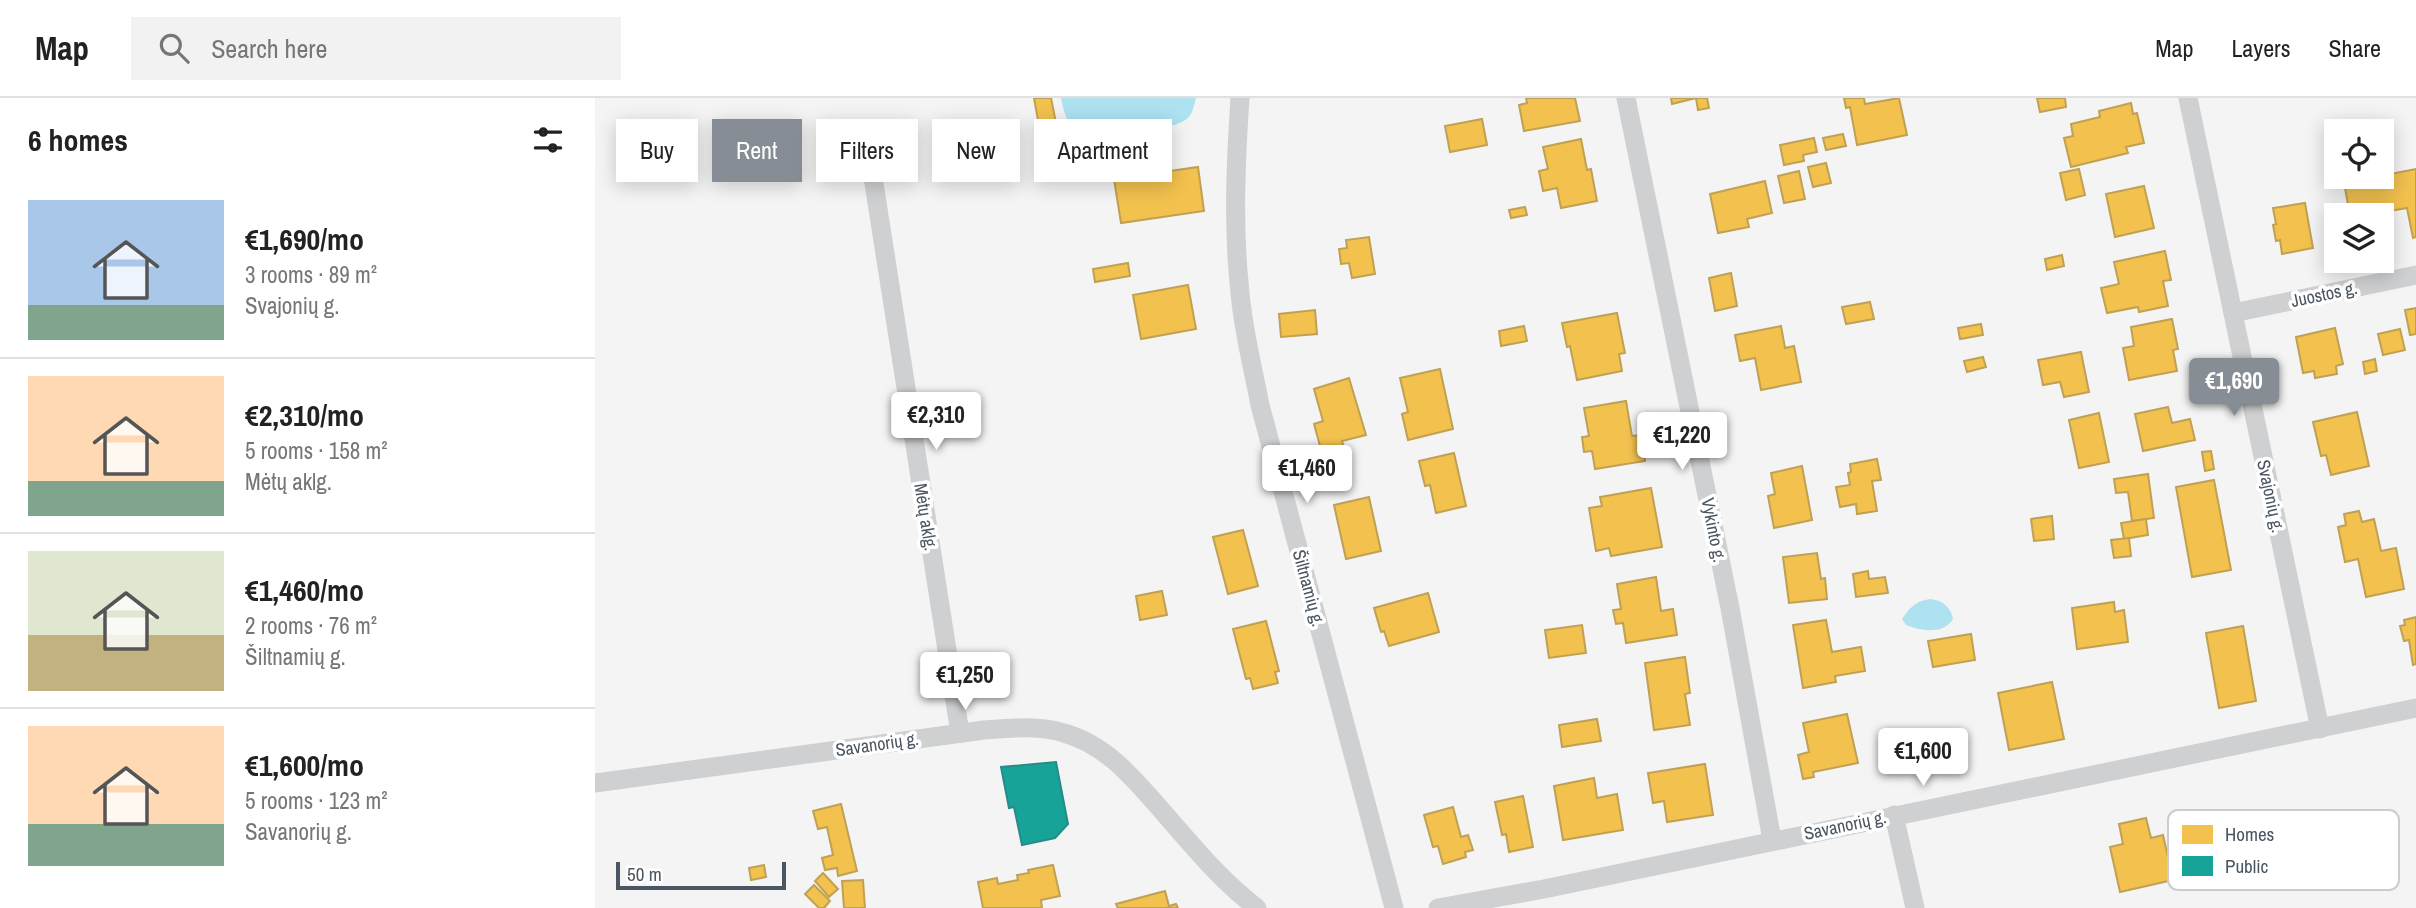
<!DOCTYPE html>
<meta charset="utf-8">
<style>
:root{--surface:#fff;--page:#f2f2f2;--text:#222;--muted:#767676;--line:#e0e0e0;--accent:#868d94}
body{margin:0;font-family:"Archivo Narrow",sans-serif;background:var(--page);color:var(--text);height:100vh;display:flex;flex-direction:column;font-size:26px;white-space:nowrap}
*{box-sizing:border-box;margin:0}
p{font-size:23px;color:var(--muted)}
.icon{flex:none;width:38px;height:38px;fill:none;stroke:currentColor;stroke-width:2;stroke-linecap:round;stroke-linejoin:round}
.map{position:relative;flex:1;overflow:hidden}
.panel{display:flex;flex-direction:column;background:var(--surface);width:595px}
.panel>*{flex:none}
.hud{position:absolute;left:21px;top:21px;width:665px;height:63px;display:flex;gap:14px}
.fabs{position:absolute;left:1729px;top:21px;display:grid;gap:14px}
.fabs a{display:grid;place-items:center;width:70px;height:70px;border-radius:0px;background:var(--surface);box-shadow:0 4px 18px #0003;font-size:35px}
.scale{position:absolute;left:21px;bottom:18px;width:170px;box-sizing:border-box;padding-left:7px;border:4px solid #4a5661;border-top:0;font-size:19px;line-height:24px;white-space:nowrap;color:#4a5661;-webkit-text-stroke:5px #fff;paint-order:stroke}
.price{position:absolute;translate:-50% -60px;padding:0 16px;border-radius:7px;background:#fff;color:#222;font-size:23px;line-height:46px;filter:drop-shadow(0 2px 4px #0008)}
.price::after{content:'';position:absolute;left:50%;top:42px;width:21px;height:16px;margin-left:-10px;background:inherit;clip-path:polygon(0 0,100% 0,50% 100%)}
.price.active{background:var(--accent);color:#fff}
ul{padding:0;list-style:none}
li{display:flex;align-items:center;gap:21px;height:175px;padding:0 28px}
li+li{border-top:2px solid var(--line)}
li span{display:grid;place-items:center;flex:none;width:196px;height:140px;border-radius:0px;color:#555}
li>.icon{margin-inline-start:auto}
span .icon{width:84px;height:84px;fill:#fffc;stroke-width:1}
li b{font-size:30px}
h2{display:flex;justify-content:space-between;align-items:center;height:84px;padding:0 28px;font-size:30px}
.chip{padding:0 24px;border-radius:0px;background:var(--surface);box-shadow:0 4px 18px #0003;font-size:24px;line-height:63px}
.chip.active{background:var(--accent);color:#fff}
header{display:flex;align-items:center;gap:42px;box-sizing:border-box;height:98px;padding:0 35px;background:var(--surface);border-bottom:2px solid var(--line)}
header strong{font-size:33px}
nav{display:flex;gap:38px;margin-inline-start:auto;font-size:24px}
.search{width:490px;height:63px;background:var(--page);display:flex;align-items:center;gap:18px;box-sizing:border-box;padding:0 24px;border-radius:0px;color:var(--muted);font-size:26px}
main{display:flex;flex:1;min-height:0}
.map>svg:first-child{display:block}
.water{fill:#aee2f0}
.homes{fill:#f2c14e;stroke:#c0a154;stroke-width:2}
.public{fill:#17a398;stroke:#268c88;stroke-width:2}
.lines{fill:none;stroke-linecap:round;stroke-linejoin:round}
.street{stroke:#ced0d2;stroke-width:19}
.labels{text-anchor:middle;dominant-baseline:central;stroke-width:7;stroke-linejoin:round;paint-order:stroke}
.street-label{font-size:18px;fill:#4a5661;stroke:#fff}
.key{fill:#fff;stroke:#c9ccd0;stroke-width:2}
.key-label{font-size:19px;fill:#4a5661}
</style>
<header>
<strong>Map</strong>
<div class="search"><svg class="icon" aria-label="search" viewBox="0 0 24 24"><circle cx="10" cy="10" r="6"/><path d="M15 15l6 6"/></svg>Search here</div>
<nav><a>Map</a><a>Layers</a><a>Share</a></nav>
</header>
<main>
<section class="panel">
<h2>6 homes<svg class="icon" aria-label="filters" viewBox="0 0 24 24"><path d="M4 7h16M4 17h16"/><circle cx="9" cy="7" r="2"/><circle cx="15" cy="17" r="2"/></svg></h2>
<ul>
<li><span style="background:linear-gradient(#a9c7e8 75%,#7fa58c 0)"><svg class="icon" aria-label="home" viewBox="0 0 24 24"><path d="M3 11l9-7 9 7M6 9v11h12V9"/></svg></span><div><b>€1,690/mo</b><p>3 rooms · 89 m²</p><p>Svajonių g.</p></div></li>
<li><span style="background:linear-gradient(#ffd9b3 75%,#7fa58c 0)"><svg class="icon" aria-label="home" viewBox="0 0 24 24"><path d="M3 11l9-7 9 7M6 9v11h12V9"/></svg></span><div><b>€2,310/mo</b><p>5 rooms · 158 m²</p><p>Mėtų aklg.</p></div></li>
<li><span style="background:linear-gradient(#dfe7d0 60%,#c2b280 0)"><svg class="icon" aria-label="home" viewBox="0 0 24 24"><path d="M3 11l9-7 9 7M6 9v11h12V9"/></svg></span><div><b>€1,460/mo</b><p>2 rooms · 76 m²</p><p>Šiltnamių g.</p></div></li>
<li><span style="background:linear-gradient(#ffd9b3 70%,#7fa58c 0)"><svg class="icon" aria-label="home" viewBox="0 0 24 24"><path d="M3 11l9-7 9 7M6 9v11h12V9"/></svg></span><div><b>€1,600/mo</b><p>5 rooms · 123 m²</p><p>Savanorių g.</p></div></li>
</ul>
</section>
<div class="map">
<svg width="1821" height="810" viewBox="0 0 1821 810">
<rect width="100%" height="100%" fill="#f4f4f4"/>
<g class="water">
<path d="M466 0H601C599 7 598 15 593 20 580 33 513 37 491 39 475 32 469 18 466 0Z"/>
<path d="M1335 501C1347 502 1356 509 1358 521 1348 537 1326 533 1311 527L1307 521C1315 509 1321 503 1335 501Z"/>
</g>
<g class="homes">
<path d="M439 0H456L462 30 445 33Z"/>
<path d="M931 0H980L985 23 929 33 924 7 932 5Z"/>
<path d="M1076 0H1112L1114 10 1103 12 1101 0 1077 6Z"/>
<path d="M1249 0H1269L1270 6 1304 0 1312 37 1262 47 1255 9 1251 10Z"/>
<path d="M1442 0H1470L1471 9 1445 14Z"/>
<path d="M1536 5 1538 16 1542 15 1549 45 1531 49 1533 55 1476 69 1469 40 1478 38 1476 26 1505 19 1504 13Z"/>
<path d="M887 21 892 47 855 54 850 28Z"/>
<path d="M1248 36 1251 48 1231 52 1228 40Z"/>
<path d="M1219 40 1222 54 1208 57 1209 63 1189 67 1185 47Z"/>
<path d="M986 41 992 72 996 71 1002 103 966 110 962 90 948 93 944 73 953 71 948 49Z"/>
<path d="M1231 65 1236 85 1218 89 1213 69Z"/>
<path d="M603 69 609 113 526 125 519 81Z"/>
<path d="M1484 71 1490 97 1471 102 1465 75Z"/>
<path d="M1821 71V139L1818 140 1812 110 1773 117H1755L1749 85Z"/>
<path d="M1204 73 1210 101 1189 105 1183 78Z"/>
<path d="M1170 83 1177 115 1152 121 1154 129 1123 135 1115 96Z"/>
<path d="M1549 88 1559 130 1520 139 1511 96Z"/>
<path d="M1710 105 1718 150 1687 156 1685 142 1681 143 1678 127 1681 126 1678 110Z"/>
<path d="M930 109 932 117 916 120 914 112Z"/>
<path d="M774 139 780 176 757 180 754 165 746 166 744 151 752 150 751 142Z"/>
<path d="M1570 153 1576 182 1568 183 1573 208 1544 214 1543 209 1512 215 1506 190 1524 186 1519 164Z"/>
<path d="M1467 157 1469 168 1452 172 1450 161Z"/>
<path d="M533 165 535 178 500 184 498 171Z"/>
<path d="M1136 175 1142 208 1120 213 1114 180Z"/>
<path d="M593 187 601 231 546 241 538 197Z"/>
<path d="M1275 204 1279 221 1251 226 1247 209Z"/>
<path d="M1821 210V236L1815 237 1810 212Z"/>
<path d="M720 212 722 236 686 239 684 216Z"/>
<path d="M1022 215 1030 255 1024 256 1027 273 982 282 975 248 972 249 967 225Z"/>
<path d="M1577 221 1583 251 1578 252 1582 273 1534 282 1528 250 1539 248 1536 229Z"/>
<path d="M1386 226 1388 237 1365 241 1363 230Z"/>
<path d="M929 228 932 243 906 248 904 233Z"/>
<path d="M1186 228 1190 250 1199 248 1206 284 1166 292 1160 260 1145 263 1140 237Z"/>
<path d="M1740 230 1748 266 1741 268 1742 276 1720 280 1719 273 1708 275 1701 239Z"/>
<path d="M1805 231 1810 252 1788 257 1783 236Z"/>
<path d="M1486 254 1494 294 1469 299 1465 284 1448 287 1443 262Z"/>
<path d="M1388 259 1391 269 1372 274 1369 263Z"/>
<path d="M1780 261 1782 273 1770 276 1768 264Z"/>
<path d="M845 271 858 331 813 342 807 316 813 314 805 280Z"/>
<path d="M754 280 771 337 747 343 750 353 709 365 706 353 725 348 719 326 728 323 719 291Z"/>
<path d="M1031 303 1037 338 1046 337 1050 363 1000 371 997 353 989 354 987 339 994 338 989 310Z"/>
<path d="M1573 309 1577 325 1595 321 1600 342 1548 353 1540 316Z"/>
<path d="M1762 314 1774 368 1736 377 1731 357 1726 358 1718 324Z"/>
<path d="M1504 315 1514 364 1484 370 1474 322Z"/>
<path d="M1616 353 1619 371 1610 373 1607 354Z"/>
<path d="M859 355 871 408 841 415 835 387 830 388 824 363Z"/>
<path d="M1282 361 1286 382 1277 383 1282 413 1262 416 1261 406 1245 409 1241 389 1255 387 1253 375 1256 374 1255 366Z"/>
<path d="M1207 368 1217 422 1179 430 1173 398 1180 396 1176 375Z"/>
<path d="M1553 376 1559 420 1537 423 1533 394 1521 395 1519 381Z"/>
<path d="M1619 382 1636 472 1597 479 1581 389Z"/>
<path d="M1056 390 1067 449 1016 458 1014 450 1001 453 994 410 1007 408 1005 399Z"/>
<path d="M774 399 786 453 751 461 739 407Z"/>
<path d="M1764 413 1767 424 1779 421 1786 453 1801 450 1809 491 1771 499 1763 461 1750 464 1743 429 1751 427 1749 416Z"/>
<path d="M1457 418 1459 441 1439 443 1436 421Z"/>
<path d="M1551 421 1553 437 1529 441 1526 425Z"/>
<path d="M648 432 663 488 633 496 618 439Z"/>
<path d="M1534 440 1536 458 1519 460 1516 442Z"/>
<path d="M1222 455 1226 481 1230 480 1232 501 1194 505 1188 459Z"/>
<path d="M1273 473 1274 481 1290 479 1293 495 1261 499 1258 476Z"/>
<path d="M1061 479 1066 513 1078 511 1082 537 1031 545 1028 525 1021 526 1018 512 1026 511 1022 486Z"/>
<path d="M567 493 572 517 545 522 541 498Z"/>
<path d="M833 495 844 534 794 548 789 533 786 534 779 510Z"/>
<path d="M1519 504 1520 514 1529 512 1533 544 1482 551 1477 510Z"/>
<path d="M1821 519V566L1818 567 1814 542 1809 543 1805 528 1810 527 1809 522Z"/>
<path d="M1231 522 1237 554 1266 549 1270 573 1240 578 1241 584 1208 590 1198 527Z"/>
<path d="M671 523 684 573 680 574 683 585 658 591 655 580 651 581 638 531Z"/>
<path d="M987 527 991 555 954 560 950 532Z"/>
<path d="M1648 528 1661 603 1624 610 1611 535Z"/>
<path d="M1376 536 1380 562 1338 569 1333 543Z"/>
<path d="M1090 559 1095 595 1090 596 1095 627 1059 632 1050 565Z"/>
<path d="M1457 584 1469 641 1414 652 1403 595Z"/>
<path d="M1252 616 1263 665 1218 674 1219 679 1208 681 1203 657 1214 654 1208 625Z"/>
<path d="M1002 621 1006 643 967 649 964 627Z"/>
<path d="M1333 632 1340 666 1298 675 1293 649 1312 645 1310 637Z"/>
<path d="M1110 666 1118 717 1072 724 1069 703 1058 705 1053 675Z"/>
<path d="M999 680 1002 700 1022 696 1028 732 968 742 959 688Z"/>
<path d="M928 698 938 749 914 754 911 736 907 737 900 704Z"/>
<path d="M246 706 262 773 243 778 242 770 230 772 227 760 238 757 232 729 223 731 218 713Z"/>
<path d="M858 709 866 739 873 737 878 752 870 754 871 759 848 766 843 748 838 749 829 717Z"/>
<path d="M1551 720 1556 740 1568 737 1578 782 1525 794 1515 749 1528 746 1524 726Z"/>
<path d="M169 767 171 779 156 782 154 770Z"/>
<path d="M458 767 465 798 446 802 447 810H388L383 784 402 780 403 786 423 782 422 777 434 775 433 772Z"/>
<path d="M228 775 243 791 234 799 220 783Z"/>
<path d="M268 782 270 810H249L247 783Z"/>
<path d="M219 787 235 803 229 810H224L210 796Z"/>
<path d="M570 793 574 808 581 806 583 810H523L521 806Z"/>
</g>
<path class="public" d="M461 664 473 726 460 740 427 747 419 709 414 710 406 669Z"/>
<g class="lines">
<g class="street">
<path d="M645 0C641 61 638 123 644 184 647 226 657 266 665 307L799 810"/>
<path d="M1031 0 1135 510 1177 742"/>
<path d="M1593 0 1725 631"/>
<path d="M278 79 365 635"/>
<path d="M1638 215 1821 177"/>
<path d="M0 685 389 632C416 630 443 627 469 635 512 647 540 682 568 714 598 748 626 783 662 810"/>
<path d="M1299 717 1320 810"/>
<path d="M843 810 949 791 1821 610"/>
</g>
</g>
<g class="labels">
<g class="street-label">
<text transform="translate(1729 196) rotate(-12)">Juostos g.</text>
<text transform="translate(1676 398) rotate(78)">Svajonių g.</text>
<text transform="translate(331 419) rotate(81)">Mėtų aklg.</text>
<text transform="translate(1119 432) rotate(79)">Vykinto g.</text>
<text transform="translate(714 490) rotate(75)">Šiltnamių g.</text>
<text transform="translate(282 646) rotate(-8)">Savanorių g.</text>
<text transform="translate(1250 727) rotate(-12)">Savanorių g.</text>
</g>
</g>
<rect x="1573" y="712" width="231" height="80" rx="10" class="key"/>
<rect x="1587" y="727" width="31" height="19" fill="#f2c14e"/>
<rect x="1587" y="758" width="31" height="20" fill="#17a398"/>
<g class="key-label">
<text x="1630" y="743">Homes</text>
<text x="1630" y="775">Public</text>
</g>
</svg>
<div class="fabs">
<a><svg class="icon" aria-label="locate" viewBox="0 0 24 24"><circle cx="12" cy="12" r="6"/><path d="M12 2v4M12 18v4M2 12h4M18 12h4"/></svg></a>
<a><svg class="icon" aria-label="layers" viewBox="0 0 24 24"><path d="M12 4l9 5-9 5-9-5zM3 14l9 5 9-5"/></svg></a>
</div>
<div class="scale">50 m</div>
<b class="price active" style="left:1639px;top:320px">€1,690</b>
<b class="price" style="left:341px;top:354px">€2,310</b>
<b class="price" style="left:1087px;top:374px">€1,220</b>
<b class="price" style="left:712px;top:407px">€1,460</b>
<b class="price" style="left:370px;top:614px">€1,250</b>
<b class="price" style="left:1328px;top:690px">€1,600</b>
<div class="hud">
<a class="chip">Buy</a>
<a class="chip active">Rent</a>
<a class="chip">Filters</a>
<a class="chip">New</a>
<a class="chip">Apartment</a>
</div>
</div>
</main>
